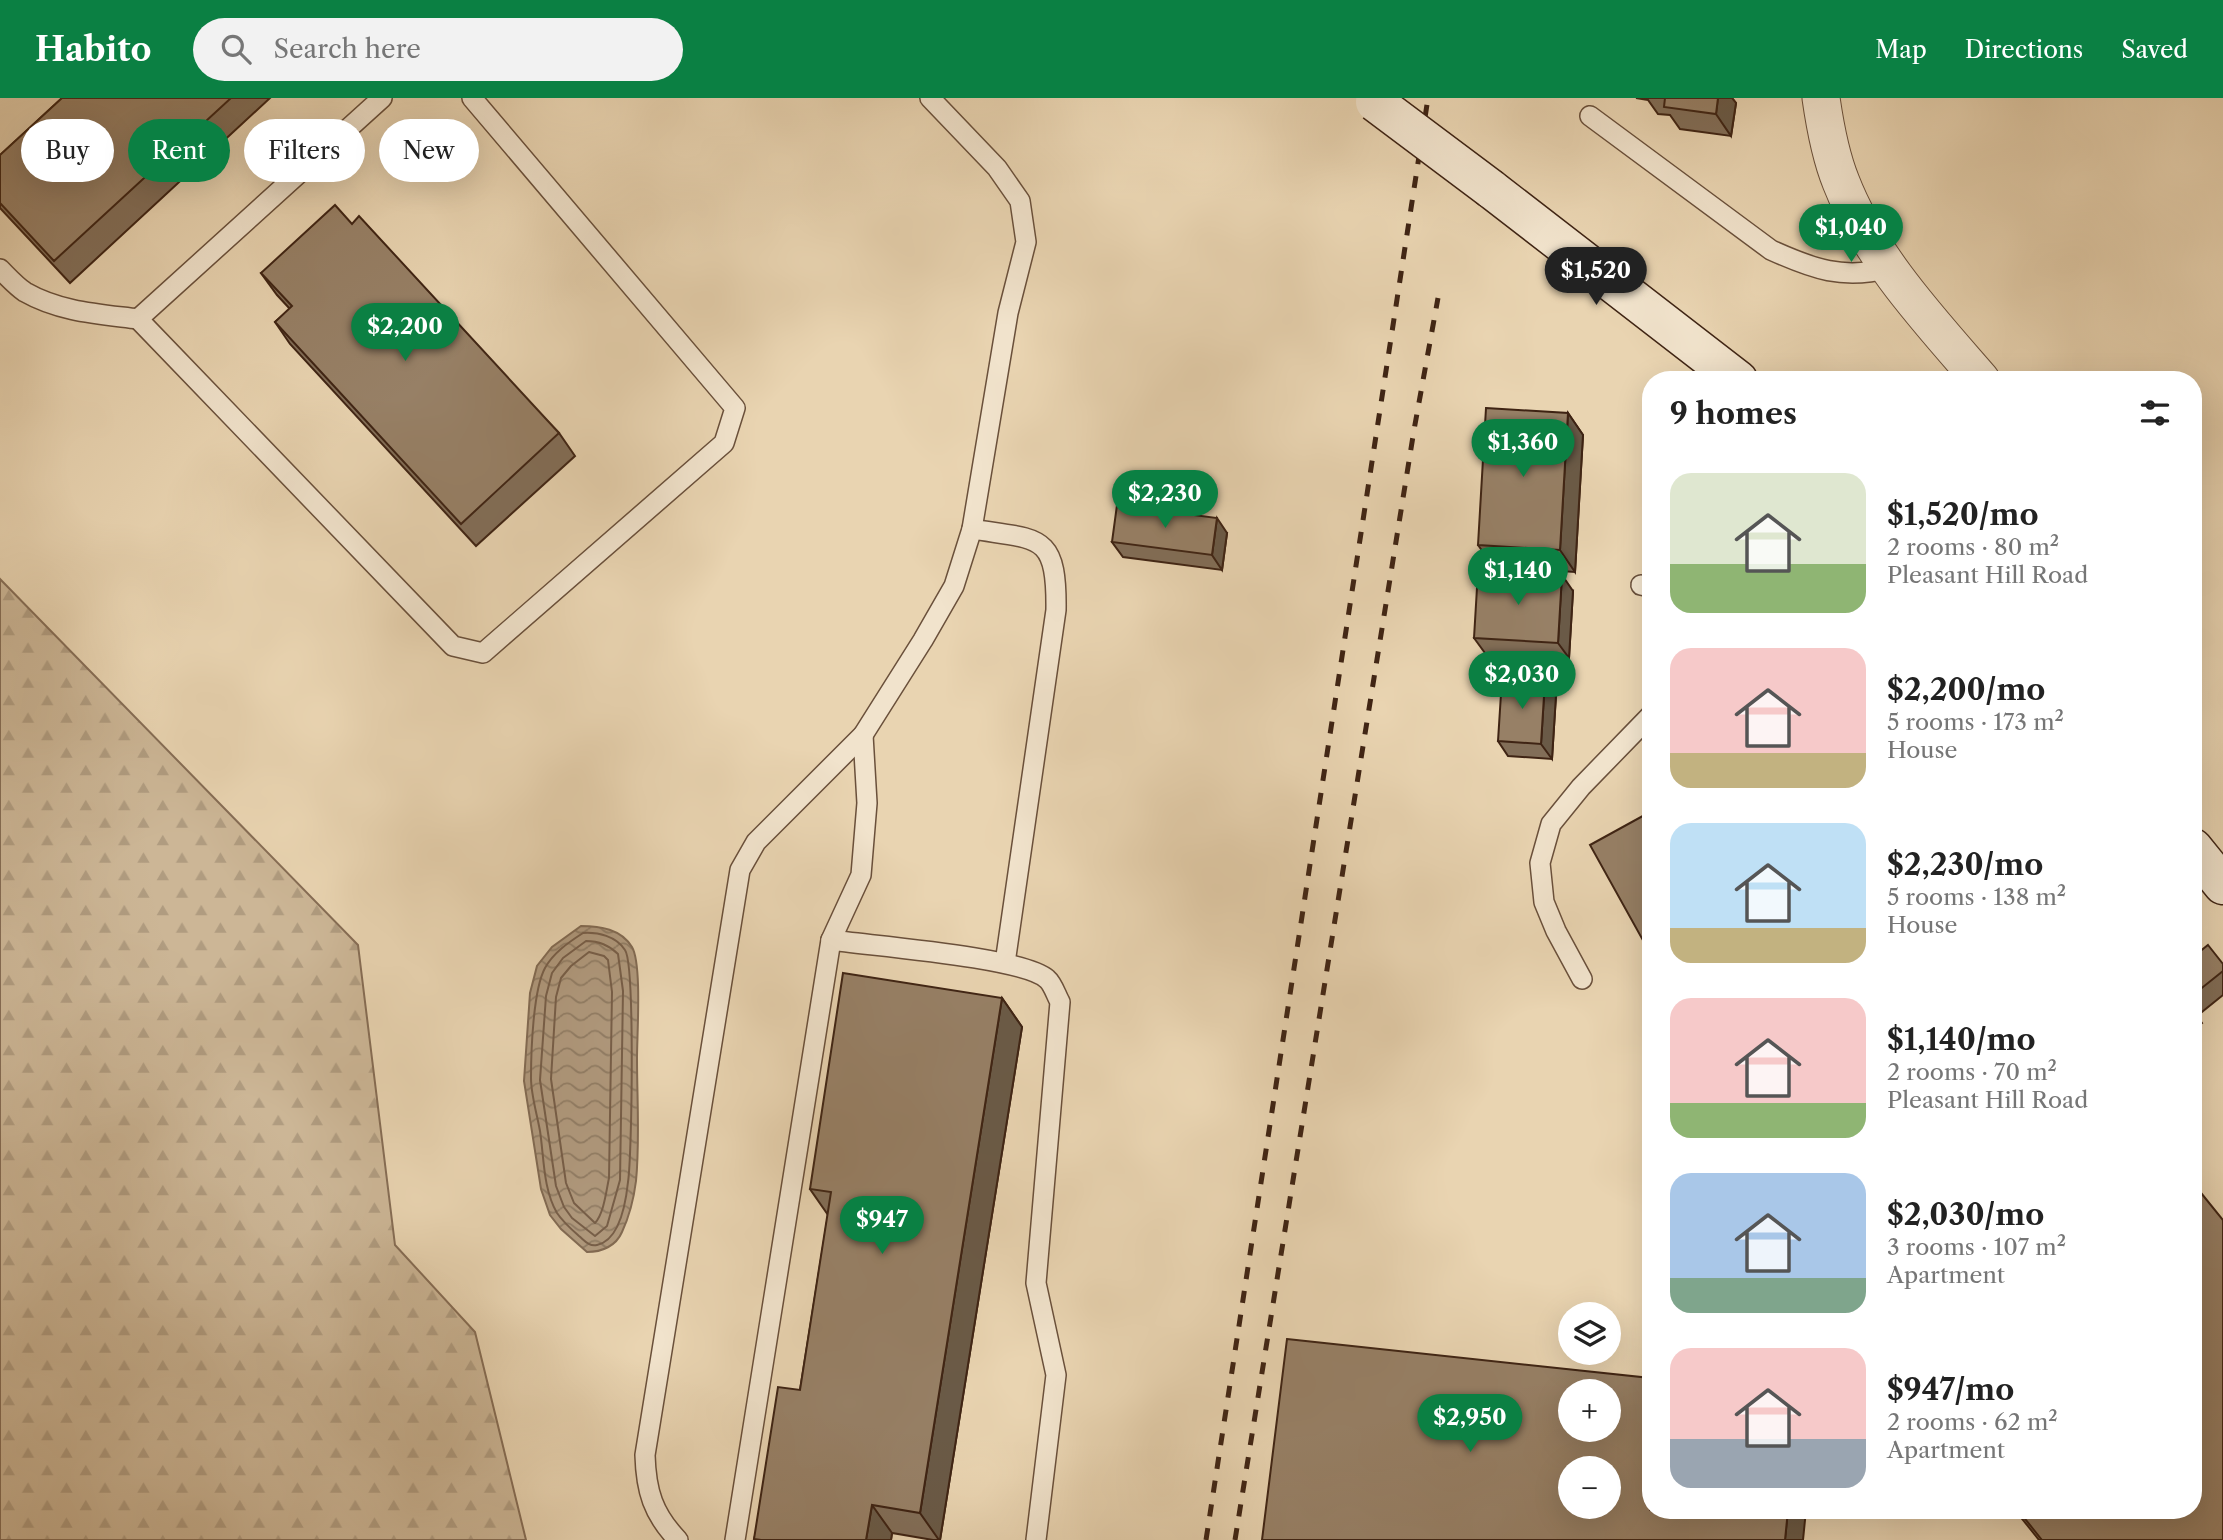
<!DOCTYPE html>
<meta charset="utf-8">
<style>
:root{--surface:#fff;--page:#f2f2f2;--text:#222;--muted:#767676;--accent:#0b8043}
body{margin:0;font-family:"Libre Caslon Text",serif;background:var(--page);color:var(--text);height:100vh;display:flex;flex-direction:column;font-size:26px;white-space:nowrap}
*{box-sizing:border-box;margin:0}
p{font-size:23px;color:var(--muted)}
.icon{flex:none;width:38px;height:38px;fill:none;stroke:currentColor;stroke-width:2;stroke-linecap:round;stroke-linejoin:round}
.map{position:relative;flex:1;overflow:hidden}
.panel{position:absolute;left:1642px;top:273px;width:560px;height:1148px;display:flex;flex-direction:column;background:var(--surface);border-radius:28px;box-shadow:0 7px 28px #0002}
.panel>*{flex:none}
.guide{position:absolute;left:21px;top:21px;width:665px;height:63px;display:flex;gap:14px}
.buttons{position:absolute;left:1558px;top:1204px;display:grid;gap:14px}
.buttons a{display:grid;place-items:center;width:63px;height:63px;border-radius:50%;background:var(--surface);box-shadow:0 7px 28px #0002;font-size:35px}
.price{position:absolute;translate:-50% -60px;padding:0 16px;border-radius:24px;background:var(--accent);color:#fff;font-size:23px;line-height:46px;filter:drop-shadow(0 2px 4px #0008)}
.price::after{content:'';position:absolute;left:50%;top:42px;width:21px;height:16px;margin-left:-10px;background:inherit;clip-path:polygon(0 0,100% 0,50% 100%)}
.price.selected{background:#222;color:#fff}
ul{padding:0;list-style:none}
li{display:flex;align-items:center;gap:21px;height:175px;padding:0 28px}
li span{display:grid;place-items:center;flex:none;width:196px;height:140px;border-radius:21px;color:#555}
li>.icon{margin-inline-start:auto}
span .icon{width:84px;height:84px;fill:#fffc;stroke-width:1}
li b{font-size:30px}
h2{display:flex;justify-content:space-between;align-items:center;height:84px;padding:0 28px;font-size:30px}
.tag{padding:0 24px;border-radius:32px;background:var(--surface);box-shadow:0 7px 28px #0002;font-size:24px;line-height:63px}
.tag.selected{background:var(--accent);color:#fff}
header{display:flex;align-items:center;gap:42px;box-sizing:border-box;height:98px;padding:0 35px;background:var(--accent);color:#fff}
header strong{font-size:33px}
nav{display:flex;gap:38px;margin-inline-start:auto;font-size:24px}
.search{width:490px;height:63px;background:var(--page);display:flex;align-items:center;gap:18px;box-sizing:border-box;padding:0 24px;border-radius:38px;color:var(--muted);font-size:26px}
.map>svg:first-child{display:block}
.forest{fill:url(#forest-firs);stroke:#866d55;stroke-width:2}
.water{fill:url(#water-waves);stroke:#826a52;stroke-width:2}
.lines{fill:none;stroke-linecap:round;stroke-linejoin:round}
.shore{stroke:#775e48;stroke-width:2}
.lane-casing{stroke:#6a503b;stroke-width:22}
.street-casing{stroke:#6a503b;stroke-width:39}
.secondary-casing{stroke:#3f2414;stroke-width:41}
.lane{stroke:#f1e3cc;stroke-width:19}
.street{stroke:#f1e3cc;stroke-width:37}
.secondary{stroke:#f1e3cc;stroke-width:38}
.rail{stroke:#3f2414;stroke-width:5;stroke-dasharray:12 12;stroke-linecap:butt}
.secondary-bridge-casing{stroke:#3f2414;stroke-width:41;stroke-linecap:butt}
.secondary-bridge{stroke:#f1e3cc;stroke-width:38}
.wall{fill:#826e58;stroke:#3f2414;stroke-width:2}
.shaded-wall{fill:#6a5a47;stroke:#3f2414;stroke-width:2}
.building{fill:#978066;stroke:#3f2414;stroke-width:2;fill-rule:evenodd}
</style>
<header>
<strong>Habito</strong>
<div class="search"><svg class="icon" aria-label="search" viewBox="0 0 24 24"><circle cx="10" cy="10" r="6"/><path d="M15 15l6 6"/></svg>Search here</div>
<nav><a>Map</a><a>Directions</a><a>Saved</a></nav>
</header>
<div class="map">
<svg width="2223" height="1442" viewBox="0 0 2223 1442">
<defs>
<pattern id="forest-firs" width="22" height="20" patternUnits="userSpaceOnUse" patternTransform="scale(1.75)"><rect width="22" height="20" fill="#ccb696"/><path d="M5 1l3.5 6h-7zM16 11l3.5 6h-7z" fill="#b09c80"/></pattern>
<pattern id="water-waves" width="16" height="10" patternUnits="userSpaceOnUse" patternTransform="scale(1.75)"><rect width="16" height="10" fill="#af987c"/><path d="M0 5q4-4 8 0t8 0" fill="none" stroke="#907c64"/></pattern>
</defs>
<rect width="100%" height="100%" fill="#e9d4b1"/>
<filter id="stains"><feTurbulence type="fractalNoise" baseFrequency=".00286" numOctaves="4"/><feColorMatrix values="0 0 0 0 .2 0 0 0 0 .09 0 0 0 0 .02 0 0 0 .5 -.17"/></filter>
<radialGradient id="worn" r=".72"><stop offset=".6" stop-color="#630" stop-opacity="0"/><stop offset="1" stop-color="#630" stop-opacity=".3"/></radialGradient>
<path class="forest" d="M0 481 358 847 395 1147 475 1234 526 1442H0Z"/>
<path class="water" d="M581 828C600 828 621 831 632 849 642 866 637 937 637 960 637 1001 640 1043 636 1083 634 1099 629 1119 622 1134 616 1148 602 1154 587 1154L561 1131 550 1117 541 1091 524 983 530 895 537 868 552 849Z"/>
<g class="lines">
<g class="shore">
<path d="M583 835C598 834 616 838 625 852 635 866 632 1058 628 1084 626 1103 620 1142 597 1147 589 1149 584 1142 579 1138 571 1131 563 1124 557 1115 543 1091 544 1059 540 1033 537 1016 531 997 531 980 531 954 533 892 545 870 553 855 569 844 583 835Z"/>
<path d="M586 843C599 843 609 847 618 856L623 893 620 1082 607 1128 595 1138 572 1120 564 1109 556 1088 540 982 546 898 552 875 563 860Z"/>
<path d="M589 854 604 858 608 862 612 894 609 1080C606 1094 604 1115 595 1125L574 1105 566 1085 551 981 556 899 561 880 571 868Z"/>
</g>
<g class="lane-casing">
<g id="lane">
<path d="M382 0 138 221 453 548 483 555 724 345 735 310 472 0"/>
<path d="M1590 18 1771 152C1813 171 1843 182 1889 170"/>
<path d="M0 171C8 179 16 188 25 194 60 214 99 216 138 221"/>
<path d="M972 431C1039 442 1057 434 1056 512L1005 865"/>
<path d="M1641 487 1650 489"/>
<path d="M831 842C872 848 1022 859 1047 881 1053 886 1056 897 1060 904L1036 1185 1056 1277 1036 1442"/>
<path d="M1582 881 1556 833 1544 804 1540 765 1551 726 1581 689 1650 618"/>
<path d="M678 1442C653 1416 646 1393 645 1357L740 772 756 744 863 637 923 542 954 488 972 431 1008 215 1026 144 1020 103 997 70 930 0"/>
<path d="M735 1442 831 842 861 777 867 705 863 637"/>
</g>
</g>
<g class="street-casing">
<path id="street" d="M1821 0C1825 28 1830 57 1841 84 1870 159 1929 222 1981 282"/>
</g>
<g class="secondary-casing">
<g id="secondary">
<path d="M1491 91 1738 282"/>
<path d="M2193 750 2223 787"/>
</g>
</g>
<use href="#lane" class="lane"/>
<use href="#street" class="street"/>
<use href="#secondary" class="secondary"/>
<g class="rail">
<path d="M1206 1442 1428 0"/>
<path d="M1235 1442 1414 332 1438 200"/>
</g>
<g class="secondary-bridge-casing">
<path id="secondary-bridge" d="M1375 4 1491 91"/>
</g>
<use href="#secondary-bridge" class="secondary-bridge"/>
</g>
<g class="wall">
<path d="M62 0H270L70 185 0 110V57Z"/>
<path d="M1636 0H1732L1736 5 1731 38 1680 31 1670 17 1658 16 1648 2Z"/>
<path d="M352 126 559 335 575 358 476 448 290 246 275 224 290 211 277 197 261 175Z"/>
<path d="M1568 315 1583 337 1575 474 1494 469 1478 447Z"/>
<path d="M1227 435 1222 472 1123 459 1112 444Z"/>
<path d="M1573 493 1569 560 1485 555 1474 540Z"/>
<path d="M1545 582 1556 597 1552 661 1508 658 1498 643Z"/>
<path d="M2193 859 2223 866V897L2197 918 2202 925 2193 932Z"/>
<path d="M1002 900 1022 929 940 1442H933L892 1435 891 1442H755L754 1441 800 1292 828 1117 810 1091Z"/>
<path d="M2015 1412H2193L2223 1442H2039Z"/>
</g>
<g class="shaded-wall">
<path d="M1718 0H1732L1736 5 1731 38 1716 16Z"/>
<path d="M1568 315 1583 337 1575 474 1560 452Z"/>
<path d="M1217 420 1227 435 1222 472 1212 457Z"/>
<path d="M1562 477 1573 493 1569 560 1558 545Z"/>
<path d="M1545 582 1556 597 1552 661 1541 646Z"/>
<path d="M1002 900 1022 929 940 1442H939L920 1415Z"/>
<path d="M872 1407 892 1435 891 1442H866Z"/>
<path d="M1788 1412H1806L1803 1442H1785Z"/>
</g>
<g class="building">
<path d="M62 0H231L54 163 0 105V57Z"/>
<path d="M1665 0H1718L1716 16 1664 9Z"/>
<path d="M335 107 352 126 359 118 559 335 461 426 275 224 292 208 261 175Z"/>
<path d="M1486 310 1568 315 1560 452 1478 447Z"/>
<path d="M1117 407 1217 420 1212 457 1112 444Z"/>
<path d="M1478 473 1562 477 1558 545 1474 540Z"/>
<path d="M1502 580 1545 582 1541 646 1498 643Z"/>
<path d="M1650 714V855L1590 747Z"/>
<path d="M2208 847 2223 866V873L2193 897V859Z"/>
<path d="M843 875 1002 900 920 1415 872 1407 866 1442H761L754 1441 778 1289 800 1292 831 1094 810 1091Z"/>
<path d="M2193 1085 2223 1122V1442H2042L2018 1412H2193Z"/>
<path d="M1287 1241 1650 1280V1412H1788L1785 1442H1262ZM1570 1293H1608V1332H1570ZM1570 1370H1608V1409H1570Z"/>
</g>
<rect width="100%" height="100%" filter="url(#stains)"/>
<rect width="100%" height="100%" fill="url(#worn)"/>
</svg>
<div class="buttons">
<a><svg class="icon" aria-label="layers" viewBox="0 0 24 24"><path d="M12 4l9 5-9 5-9-5zM3 14l9 5 9-5"/></svg></a>
<a>+</a>
<a>−</a>
</div>
<b class="price" style="left:1851px;top:166px">$1,040</b>
<b class="price selected" style="left:1596px;top:209px">$1,520</b>
<b class="price" style="left:405px;top:265px">$2,200</b>
<b class="price" style="left:1523px;top:381px">$1,360</b>
<b class="price" style="left:1165px;top:432px">$2,230</b>
<b class="price" style="left:1518px;top:509px">$1,140</b>
<b class="price" style="left:1522px;top:613px">$2,030</b>
<b class="price" style="left:882px;top:1158px">$947</b>
<b class="price" style="left:1470px;top:1356px">$2,950</b>
<div class="guide">
<a class="tag">Buy</a>
<a class="tag selected">Rent</a>
<a class="tag">Filters</a>
<a class="tag">New</a>
</div>
<section class="panel">
<h2>9 homes<svg class="icon" aria-label="filters" viewBox="0 0 24 24"><path d="M4 7h16M4 17h16"/><circle cx="9" cy="7" r="2"/><circle cx="15" cy="17" r="2"/></svg></h2>
<ul>
<li><span style="background:linear-gradient(#dfe7d0 65%,#8fb573 0)"><svg class="icon" aria-label="home" viewBox="0 0 24 24"><path d="M3 11l9-7 9 7M6 9v11h12V9"/></svg></span><div><b>$1,520/mo</b><p>2 rooms · 80 m²</p><p>Pleasant Hill Road</p></div></li>
<li><span style="background:linear-gradient(#f6c9c9 75%,#c2b280 0)"><svg class="icon" aria-label="home" viewBox="0 0 24 24"><path d="M3 11l9-7 9 7M6 9v11h12V9"/></svg></span><div><b>$2,200/mo</b><p>5 rooms · 173 m²</p><p>House</p></div></li>
<li><span style="background:linear-gradient(#bfe0f5 75%,#c2b280 0)"><svg class="icon" aria-label="home" viewBox="0 0 24 24"><path d="M3 11l9-7 9 7M6 9v11h12V9"/></svg></span><div><b>$2,230/mo</b><p>5 rooms · 138 m²</p><p>House</p></div></li>
<li><span style="background:linear-gradient(#f6c9c9 75%,#8fb573 0)"><svg class="icon" aria-label="home" viewBox="0 0 24 24"><path d="M3 11l9-7 9 7M6 9v11h12V9"/></svg></span><div><b>$1,140/mo</b><p>2 rooms · 70 m²</p><p>Pleasant Hill Road</p></div></li>
<li><span style="background:linear-gradient(#a9c7e8 75%,#7fa58c 0)"><svg class="icon" aria-label="home" viewBox="0 0 24 24"><path d="M3 11l9-7 9 7M6 9v11h12V9"/></svg></span><div><b>$2,030/mo</b><p>3 rooms · 107 m²</p><p>Apartment</p></div></li>
<li><span style="background:linear-gradient(#f6c9c9 65%,#9aa5b1 0)"><svg class="icon" aria-label="home" viewBox="0 0 24 24"><path d="M3 11l9-7 9 7M6 9v11h12V9"/></svg></span><div><b>$947/mo</b><p>2 rooms · 62 m²</p><p>Apartment</p></div></li>
</ul>
</section>
</div>
